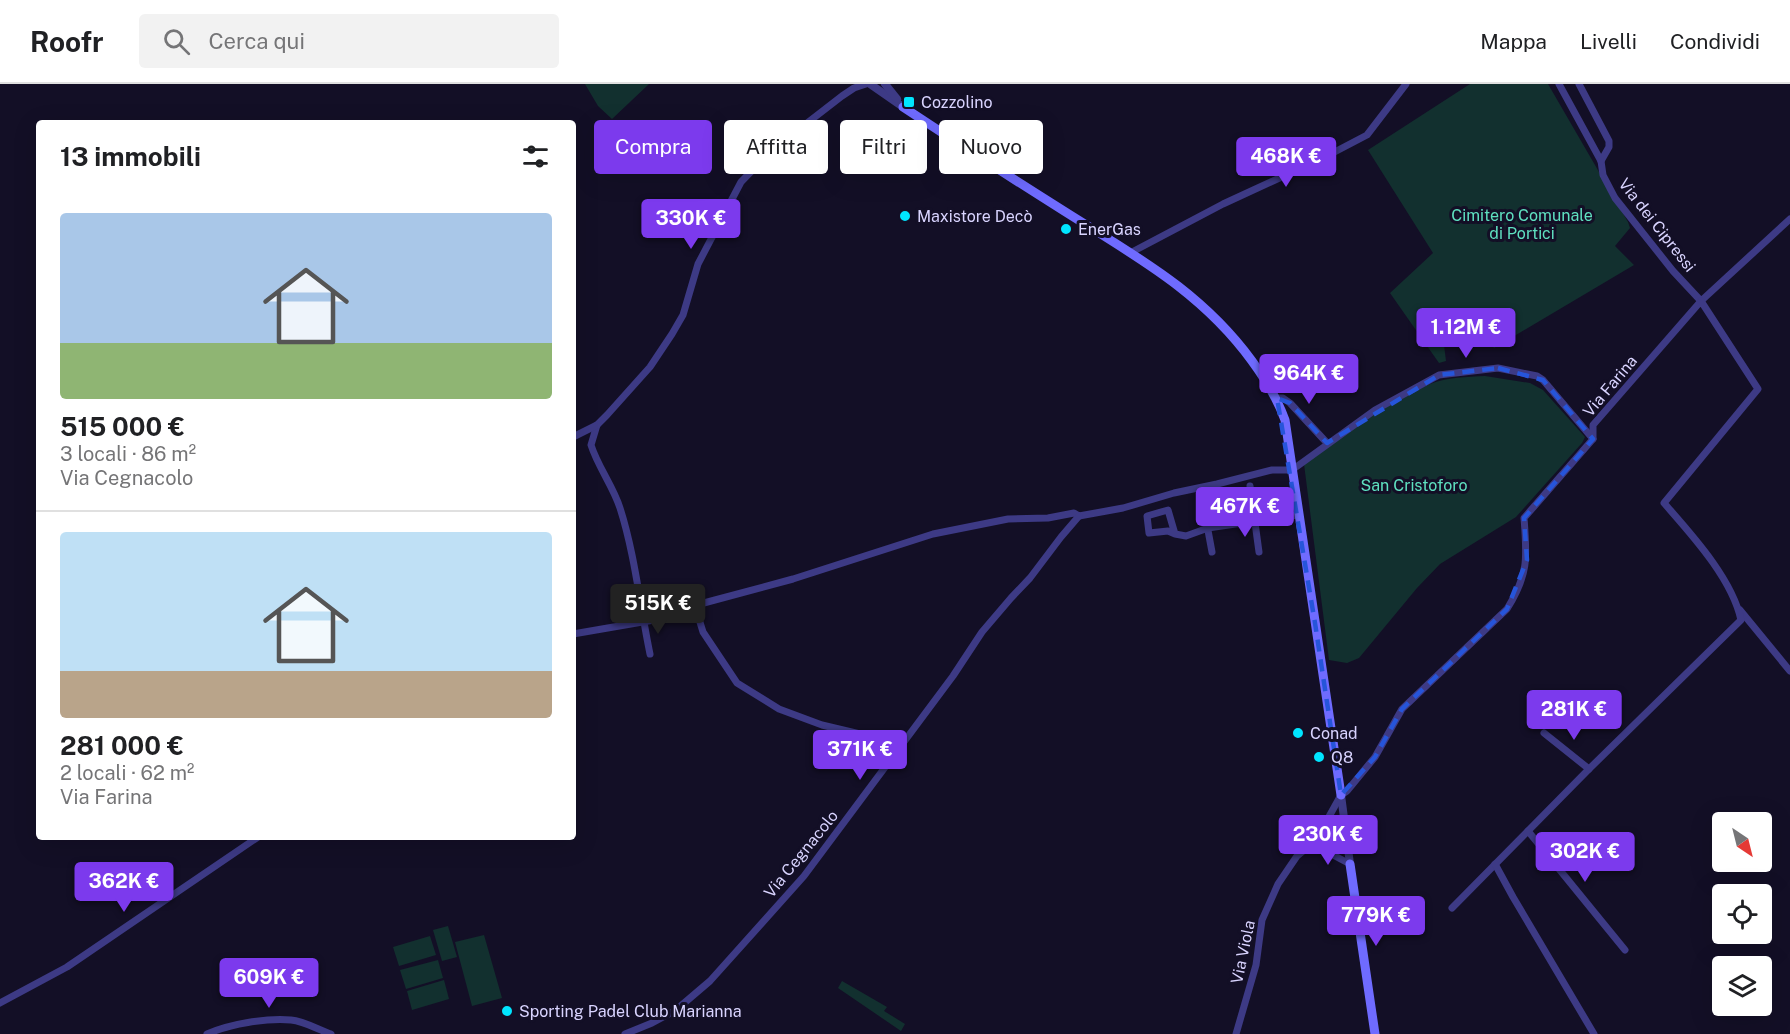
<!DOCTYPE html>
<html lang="it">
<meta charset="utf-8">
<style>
:root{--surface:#fff;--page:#f2f2f2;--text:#202124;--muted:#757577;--line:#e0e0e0;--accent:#7c3aed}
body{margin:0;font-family:"Public Sans",sans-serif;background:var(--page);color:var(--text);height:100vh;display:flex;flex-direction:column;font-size:22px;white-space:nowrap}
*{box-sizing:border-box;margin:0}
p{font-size:20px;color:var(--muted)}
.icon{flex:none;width:33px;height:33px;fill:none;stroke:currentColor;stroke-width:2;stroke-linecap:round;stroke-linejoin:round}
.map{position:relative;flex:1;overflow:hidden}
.side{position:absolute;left:36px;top:36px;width:540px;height:720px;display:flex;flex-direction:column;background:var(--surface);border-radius:6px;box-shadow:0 6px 24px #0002}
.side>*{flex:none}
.guide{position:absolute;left:594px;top:36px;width:570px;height:54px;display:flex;gap:12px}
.needle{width:39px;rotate:145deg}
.buttons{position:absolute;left:1712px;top:728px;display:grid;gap:12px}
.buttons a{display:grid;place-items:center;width:60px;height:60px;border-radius:6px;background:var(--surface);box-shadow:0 6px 24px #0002;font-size:30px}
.price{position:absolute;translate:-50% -51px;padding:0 14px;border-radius:6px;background:var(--accent);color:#fff;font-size:20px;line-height:39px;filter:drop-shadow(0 2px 3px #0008)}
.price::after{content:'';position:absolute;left:50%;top:36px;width:18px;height:14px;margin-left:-9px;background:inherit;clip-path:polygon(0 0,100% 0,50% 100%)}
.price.selected{background:#222;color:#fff}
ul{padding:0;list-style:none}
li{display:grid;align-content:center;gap:12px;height:318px;padding:0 24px}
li+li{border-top:2px solid var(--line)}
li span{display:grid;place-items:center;height:186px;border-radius:6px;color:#555}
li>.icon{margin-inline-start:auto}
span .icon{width:108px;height:108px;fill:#fffc;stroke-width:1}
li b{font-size:26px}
h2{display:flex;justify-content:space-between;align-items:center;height:72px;padding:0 24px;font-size:26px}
.pill{padding:0 21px;border-radius:6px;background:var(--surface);box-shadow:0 6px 24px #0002;font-size:21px;line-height:54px}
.pill.selected{background:var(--accent);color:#fff}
header{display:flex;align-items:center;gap:36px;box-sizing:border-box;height:84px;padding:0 30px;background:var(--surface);border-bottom:2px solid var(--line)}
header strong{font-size:28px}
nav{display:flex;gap:33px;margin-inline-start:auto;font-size:21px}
.search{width:420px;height:54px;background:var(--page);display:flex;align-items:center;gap:15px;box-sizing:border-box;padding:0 21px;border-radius:6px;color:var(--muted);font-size:22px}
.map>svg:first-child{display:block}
.green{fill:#12302f}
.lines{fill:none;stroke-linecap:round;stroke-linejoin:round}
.minor{stroke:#3d3a85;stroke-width:7}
.tertiary{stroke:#3d3a85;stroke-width:8}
.secondary{stroke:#6f6bff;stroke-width:9}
.marked{fill:none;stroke:#2655da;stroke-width:4.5;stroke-dasharray:12 8;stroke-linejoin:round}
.poi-dot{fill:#00e5ff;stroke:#130f26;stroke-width:2}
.labels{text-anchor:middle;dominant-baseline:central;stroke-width:6;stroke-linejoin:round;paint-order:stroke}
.poi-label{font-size:16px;fill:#d9d4ff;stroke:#130f26;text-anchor:start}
.park-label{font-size:16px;fill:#5fe0c0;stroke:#130f26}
.street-label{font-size:16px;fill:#d9d4ff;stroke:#130f26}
</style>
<header>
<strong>Roofr</strong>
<div class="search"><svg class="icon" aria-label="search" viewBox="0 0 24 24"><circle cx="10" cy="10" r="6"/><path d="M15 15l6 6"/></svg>Cerca qui</div>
<nav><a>Mappa</a><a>Livelli</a><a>Condividi</a></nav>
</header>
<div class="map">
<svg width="1790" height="950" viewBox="0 0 1790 950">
<rect width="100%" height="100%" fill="#130f26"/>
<g class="green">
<path d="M585 0H649L612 35 598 22Z"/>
<path d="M1470 0H1548L1628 138 1630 144 1615 162 1634 181 1494 264 1485 251 1446 259 1444 261 1446 277 1439 279 1390 209 1433 169 1368 66Z"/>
<path d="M1485 292 1530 299 1543 306 1585 353 1582 359 1516 433 1440 480 1417 504 1359 574 1347 579 1329 576 1304 380C1344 351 1384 320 1430 300 1447 293 1467 293 1485 292Z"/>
<path d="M448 842 457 873 442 877 433 846Z"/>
<path d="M484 851 502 914 472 922 455 858Z"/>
<path d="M430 852 436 871 399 882 393 863Z"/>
<path d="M438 876 443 894 406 905 400 886Z"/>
<path d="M444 896 449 915 412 926 407 907Z"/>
<path d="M842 897 887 923 884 927 905 940 901 947 838 904Z"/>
</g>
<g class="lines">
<g class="minor">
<path d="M1559 0 1601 77 1603 91 1615 114 1673 187 1701 217 1790 135"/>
<path d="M1579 0 1609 57V63L1601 77"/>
<path d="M1132 168 1223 120 1325 73 1367 51 1406 0"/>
<path d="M1277 314H1283L1290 319 1327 359"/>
<path d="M597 341 591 361C598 383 613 402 620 424 635 471 640 522 650 570"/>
<path d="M573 353 597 341 607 331 650 283 672 250 683 231 698 180 741 98 771 67 842 12 854 4 866 0"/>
<path d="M1250 402 1259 468"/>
<path d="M1202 414 1212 468"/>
<path d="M1175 450 1168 447 1149 449 1147 432 1168 426 1175 450 1186 452 1208 444 1298 431"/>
<path d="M695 522 703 548 737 599 779 625 822 641 881 655"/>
<path d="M1740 526 1790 587"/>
<path d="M573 550 654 536 700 520 793 495 933 450 1008 435 1048 434 1074 429 1079 432 1123 424 1174 409 1217 400 1272 386H1292L1375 326 1439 291 1498 284 1537 292 1543 296 1593 355"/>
<path d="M1544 649 1589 685"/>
<path d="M1528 747 1625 866"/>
<path d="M1316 756 1341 711 1347 707 1375 673 1402 625 1507 525C1529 490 1527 473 1524 434L1593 355V341L1701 217 1758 305 1664 419C1691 450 1732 494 1741 536L1589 685 1452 824"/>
<path d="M1318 763 1350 780"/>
<path d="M1306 766 1347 755"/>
<path d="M1495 780 1513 813 1594 950"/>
<path d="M0 919 67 883 258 753"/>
<path d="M207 950C230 940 265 934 291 936 304 937 319 946 331 950"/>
<path d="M625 950 652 939 676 926 710 897 804 792 953 592 982 548 1011 514 1030 494 1061 453 1079 432"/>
<path d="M1236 950 1256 881 1262 836 1278 800 1297 772 1343 734"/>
</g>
<g class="tertiary">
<path d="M870 0 903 23"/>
<path d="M885 0 897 15"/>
<path d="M1341 711 1350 780"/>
</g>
<g class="secondary">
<path d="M903 23C956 58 1010 93 1064 127 1135 172 1201 207 1252 277 1266 296 1277 314 1285 336L1341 711"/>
<path d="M1350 780 1375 950"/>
</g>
</g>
<path class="marked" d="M1498 284 1543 296 1593 355 1524 434 1527 476 1507 525 1402 625 1375 673 1341 711 1315 539 1277 314 1290 319 1327 359 1439 291Z"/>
<g class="poi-dot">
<rect x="903" y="12" width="12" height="12" rx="3"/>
<circle cx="905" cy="132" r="6"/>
<circle cx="1066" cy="145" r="6"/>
<circle cx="1298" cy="649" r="6"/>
<circle cx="1319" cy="673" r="6"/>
<circle cx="507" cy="927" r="6"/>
</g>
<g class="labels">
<g class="poi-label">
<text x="921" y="18">Cozzolino</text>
<text x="917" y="132">Maxistore Decò</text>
<text x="1078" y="145">EnerGas</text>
<text x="1310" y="649">Conad</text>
<text x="1331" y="673">Q8</text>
<text x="519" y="927">Sporting Padel Club Marianna</text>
</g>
<g class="park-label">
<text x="1522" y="131">Cimitero Comunale<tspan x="1522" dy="18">di Portici</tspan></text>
<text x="1414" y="401">San Cristoforo</text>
</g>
<g class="street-label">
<text transform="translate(1657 141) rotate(52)">Via dei Cipressi</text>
<text transform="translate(1610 302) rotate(-50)">Via Farina</text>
<text transform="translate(801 770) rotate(-51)">Via Cegnacolo</text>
<text transform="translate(1243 868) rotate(-78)">Via Viola</text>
</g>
</g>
</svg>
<div class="buttons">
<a><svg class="needle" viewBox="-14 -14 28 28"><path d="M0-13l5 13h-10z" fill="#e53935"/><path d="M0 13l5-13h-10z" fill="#757577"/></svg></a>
<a><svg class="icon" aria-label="locate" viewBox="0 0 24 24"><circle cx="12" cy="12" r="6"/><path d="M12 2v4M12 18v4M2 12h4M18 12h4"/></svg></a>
<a><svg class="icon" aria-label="layers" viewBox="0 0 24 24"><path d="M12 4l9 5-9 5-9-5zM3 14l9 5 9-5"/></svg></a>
</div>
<b class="price" style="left:1286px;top:104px">468K €</b>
<b class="price" style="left:691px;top:166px">330K €</b>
<b class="price" style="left:1466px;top:275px">1.12M €</b>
<b class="price" style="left:1309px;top:321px">964K €</b>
<b class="price" style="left:1245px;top:454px">467K €</b>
<b class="price selected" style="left:658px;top:551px">515K €</b>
<b class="price" style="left:1574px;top:657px">281K €</b>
<b class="price" style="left:860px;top:697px">371K €</b>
<b class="price" style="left:1328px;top:782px">230K €</b>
<b class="price" style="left:1585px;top:799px">302K €</b>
<b class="price" style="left:124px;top:829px">362K €</b>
<b class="price" style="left:1376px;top:863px">779K €</b>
<b class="price" style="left:269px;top:925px">609K €</b>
<div class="guide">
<a class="pill selected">Compra</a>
<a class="pill">Affitta</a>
<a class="pill">Filtri</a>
<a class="pill">Nuovo</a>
</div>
<section class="side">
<h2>13 immobili<svg class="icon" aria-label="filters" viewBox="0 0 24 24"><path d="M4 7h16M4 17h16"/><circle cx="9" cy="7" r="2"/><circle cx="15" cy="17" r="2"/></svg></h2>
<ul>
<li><span style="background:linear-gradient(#a9c7e8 70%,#8fb573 0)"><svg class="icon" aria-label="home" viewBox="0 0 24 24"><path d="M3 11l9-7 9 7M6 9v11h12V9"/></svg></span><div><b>515 000 €</b><p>3 locali · 86 m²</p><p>Via Cegnacolo</p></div></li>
<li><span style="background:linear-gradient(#bfe0f5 75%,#b9a48a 0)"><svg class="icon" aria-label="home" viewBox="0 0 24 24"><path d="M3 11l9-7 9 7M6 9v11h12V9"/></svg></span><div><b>281 000 €</b><p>2 locali · 62 m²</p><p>Via Farina</p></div></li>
</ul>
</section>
</div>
